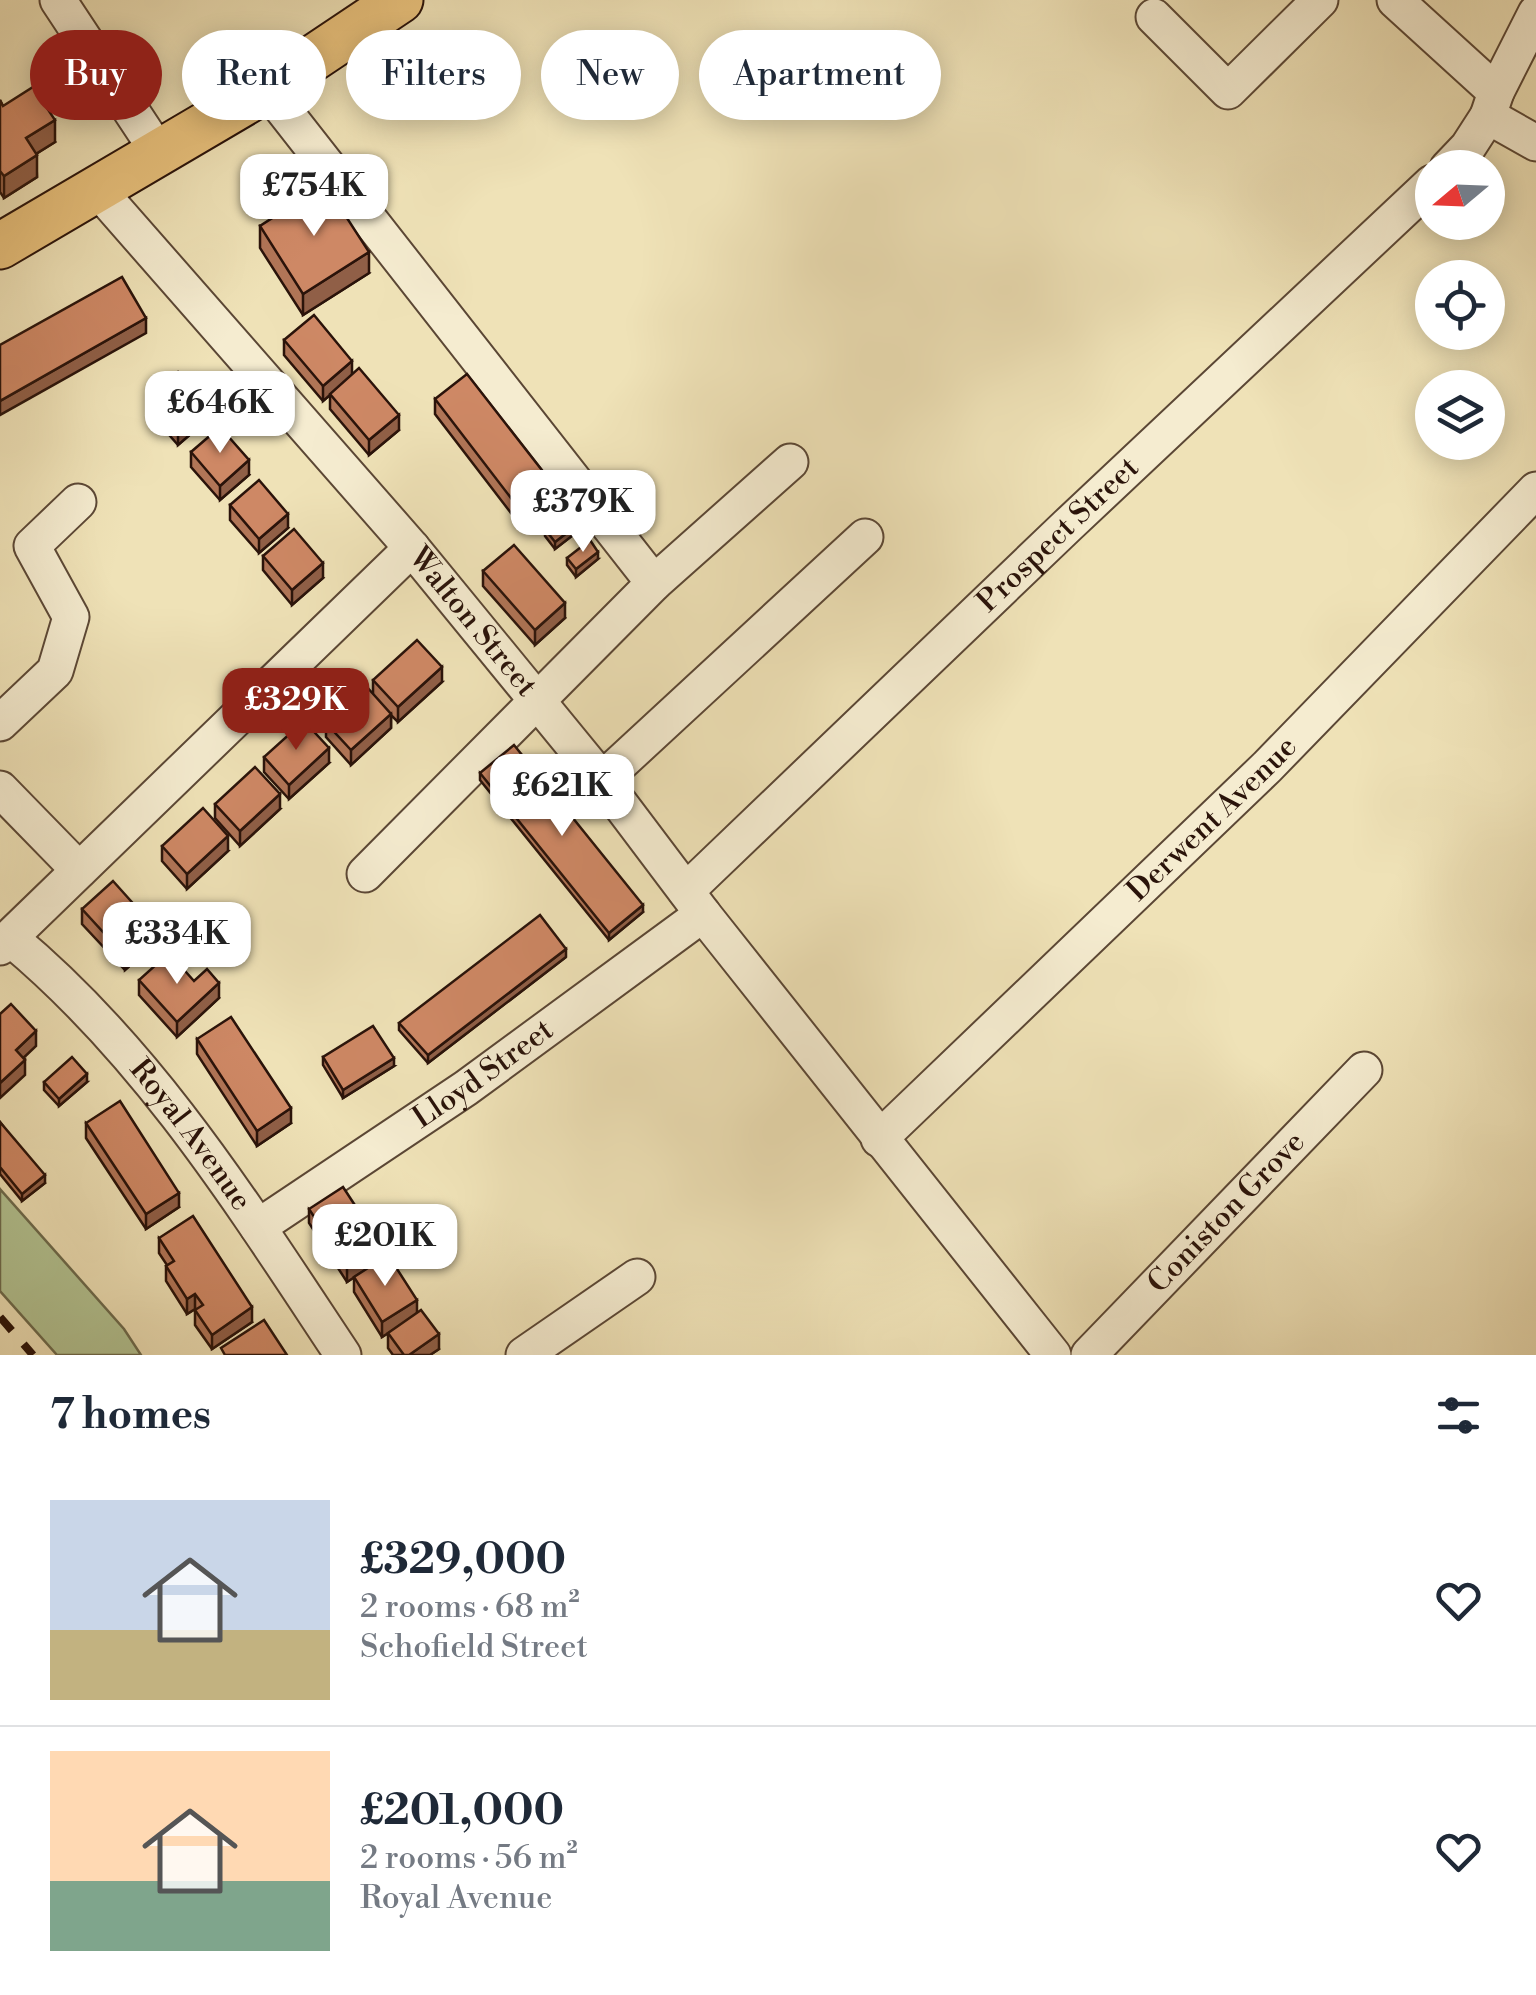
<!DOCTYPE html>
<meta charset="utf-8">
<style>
:root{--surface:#fff;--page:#f2f2f3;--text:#1f2937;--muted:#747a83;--line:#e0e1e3;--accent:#8f2418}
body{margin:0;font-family:"Libre Bodoni",serif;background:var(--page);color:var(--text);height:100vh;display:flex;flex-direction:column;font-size:38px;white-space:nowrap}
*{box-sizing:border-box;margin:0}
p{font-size:32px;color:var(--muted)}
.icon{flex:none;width:55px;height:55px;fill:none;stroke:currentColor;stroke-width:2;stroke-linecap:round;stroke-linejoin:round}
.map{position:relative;height:1355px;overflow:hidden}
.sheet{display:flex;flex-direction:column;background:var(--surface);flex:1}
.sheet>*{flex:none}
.hud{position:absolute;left:30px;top:30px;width:1000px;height:90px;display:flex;gap:20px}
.needle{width:65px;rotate:251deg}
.controls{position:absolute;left:1415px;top:150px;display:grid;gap:20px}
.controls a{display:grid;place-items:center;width:90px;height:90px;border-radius:50%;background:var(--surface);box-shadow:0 5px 25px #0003;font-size:50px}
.price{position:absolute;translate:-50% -85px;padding:0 22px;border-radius:20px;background:#fff;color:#222;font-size:32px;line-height:65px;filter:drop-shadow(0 2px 5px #0008)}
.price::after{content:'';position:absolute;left:50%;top:60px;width:30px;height:22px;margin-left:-15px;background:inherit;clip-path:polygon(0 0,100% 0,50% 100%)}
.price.active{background:var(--accent);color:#fff}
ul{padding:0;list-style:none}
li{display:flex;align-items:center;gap:30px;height:250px;padding:0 50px}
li+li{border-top:2px solid var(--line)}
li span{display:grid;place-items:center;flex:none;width:280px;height:200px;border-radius:0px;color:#555}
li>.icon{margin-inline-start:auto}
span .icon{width:120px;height:120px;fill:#fffc;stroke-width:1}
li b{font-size:42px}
h2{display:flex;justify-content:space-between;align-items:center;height:120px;padding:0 50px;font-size:42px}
.chip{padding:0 35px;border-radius:45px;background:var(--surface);box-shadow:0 5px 25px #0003;font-size:35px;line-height:90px}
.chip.active{background:var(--accent);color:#fff}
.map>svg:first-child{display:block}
.green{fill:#b3c493;stroke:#6e6c4e;stroke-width:2.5}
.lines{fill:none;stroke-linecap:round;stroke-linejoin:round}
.minor-casing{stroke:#5b4735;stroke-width:39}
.major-casing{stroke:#2a130a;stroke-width:49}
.minor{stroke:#f5ecd0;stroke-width:35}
.major{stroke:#e8c17c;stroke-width:45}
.rail{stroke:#2a130a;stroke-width:8;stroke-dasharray:18 18;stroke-linecap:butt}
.wall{fill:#b17557;stroke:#2a130a;stroke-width:2.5}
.shaded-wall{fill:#905f47;stroke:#2a130a;stroke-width:2.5}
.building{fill:#ce8865;stroke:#2a130a;stroke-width:2.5}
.labels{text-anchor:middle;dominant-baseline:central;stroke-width:8;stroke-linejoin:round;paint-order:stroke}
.street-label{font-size:30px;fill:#2a130a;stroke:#f5ecd0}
</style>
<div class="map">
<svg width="1536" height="1355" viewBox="0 0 1536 1355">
<rect width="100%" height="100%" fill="#efe2b7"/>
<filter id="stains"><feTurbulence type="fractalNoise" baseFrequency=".002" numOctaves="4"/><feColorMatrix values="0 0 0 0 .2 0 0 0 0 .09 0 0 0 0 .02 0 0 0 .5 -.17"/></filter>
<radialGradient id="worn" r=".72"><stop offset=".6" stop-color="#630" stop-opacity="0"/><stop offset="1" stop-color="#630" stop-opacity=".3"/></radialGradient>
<path class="green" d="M0 1189 124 1329 141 1355H57L0 1291Z"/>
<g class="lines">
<g class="minor-casing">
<g id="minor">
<path d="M58 0 159 153"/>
<path d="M1395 0 1496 92 1488 116 1536 143"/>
<path d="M1154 17 1228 91 1320 0"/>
<path d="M267 89 654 583"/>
<path d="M1496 92 1536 13"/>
<path d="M1448 168 1468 147 1488 116"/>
<path id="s1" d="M98 190 412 548 602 780 703 914 1053 1355"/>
<path d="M0 723 55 671 71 617 32 546 78 502"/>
<path d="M602 780 865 537"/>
<path d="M0 789 79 870"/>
<path d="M365 874 654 583 790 462"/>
<path id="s2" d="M686 891 1067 526 1432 183"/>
<path id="s3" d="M10 938C149 1053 244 1206 343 1355"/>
<path d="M0 947 412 548"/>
<path id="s4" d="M879 1139 1267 767 1536 490"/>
<path id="s5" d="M258 1227 466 1088 703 914"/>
<path d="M524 1355 637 1277"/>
<path id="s6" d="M1089 1355 1364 1070"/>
</g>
</g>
<g class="major-casing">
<path id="major" d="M0 246 267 89 400 0"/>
</g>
<use href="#minor" class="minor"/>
<use href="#major" class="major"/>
<path class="rail" d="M0 1317 33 1355"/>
</g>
<g class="wall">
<path d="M0 100 3 106 55 142 36 154 37 177 4 198 0 192Z"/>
<path d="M260 226 369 273 303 315 260 248Z"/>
<path d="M284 340 352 374 399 430 369 455 330 409V395L323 401 284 355Z"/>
<path d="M149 397 207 420 178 445 149 412Z"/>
<path d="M435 399 566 513 577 532 555 549 545 536V532L536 521 524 530 435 414Z"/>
<path d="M191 452 249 475 220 500 191 467Z"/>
<path d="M230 505 288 528 259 553 230 520Z"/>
<path d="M263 556 323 578 292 605 263 570Z"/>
<path d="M567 558 598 559 576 577 567 565Z"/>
<path d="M483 571 565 618 535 645 483 586Z"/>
<path d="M373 680 442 682 398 722 391 715V728L351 765 326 737V723L373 693Z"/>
<path d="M264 757 329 763 289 799 264 772Z"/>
<path d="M480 773 643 912 609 940 480 780Z"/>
<path d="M215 804 280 809 240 846 215 818Z"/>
<path d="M162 846 228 851 187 889 162 861Z"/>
<path d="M82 909 155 943 125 970 82 924Z"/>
<path d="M566 957 428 1063 399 1030V1023Z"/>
<path d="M139 980 194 981 219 998 177 1037 139 995Z"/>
<path d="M197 1039 291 1123 257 1146 197 1054Z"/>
<path d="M323 1057 394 1066 343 1098 323 1065Z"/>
<path d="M44 1082H87L59 1106 44 1090Z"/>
<path d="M0 1122 45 1183 22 1201 0 1174Z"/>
<path d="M86 1123 179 1207 146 1229 86 1138Z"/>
<path d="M309 1209 381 1259 439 1349 430 1355H393L388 1348V1333L382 1337 354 1292V1277L347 1282 309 1223Z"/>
<path d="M159 1238 252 1322 212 1349 195 1325V1309L187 1314 166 1281V1266L167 1265 159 1253Z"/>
</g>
<g class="shaded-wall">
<path d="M55 120V142L26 160V138Z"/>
<path d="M37 155V177L4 198V176Z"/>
<path d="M369 252V273L303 315V294Z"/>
<path d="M146 318V333L0 415V401Z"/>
<path d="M352 361V376L323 401V386Z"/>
<path d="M207 405V420L178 445V430Z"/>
<path d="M399 415V430L369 455V440Z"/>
<path d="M249 460V475L220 500V486Z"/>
<path d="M566 501V516L545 529 544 532V518Z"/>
<path d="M536 506V521L524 530V515Z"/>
<path d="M288 514V528L259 553V539Z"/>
<path d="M577 525V532L555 549V542Z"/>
<path d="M598 552V559L576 577V569Z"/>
<path d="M323 563V578L292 605V590Z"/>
<path d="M565 603V618L535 645V630Z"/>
<path d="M442 667V682L398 722V707Z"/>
<path d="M391 714V728L351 765V750Z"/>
<path d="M329 748V763L289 799V785Z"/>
<path d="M280 794V809L240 846V831Z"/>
<path d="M228 836V851L187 889V874Z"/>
<path d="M643 905V912L609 940V933Z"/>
<path d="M155 928V943L125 970V956Z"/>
<path d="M566 949V957L428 1063V1055Z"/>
<path d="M219 983V998L177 1037V1022Z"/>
<path d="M36 1031V1046L16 1065V1050Z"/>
<path d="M394 1058V1066L343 1098V1090Z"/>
<path d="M25 1060V1075L0 1098V1083Z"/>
<path d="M87 1074V1082L59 1106V1099Z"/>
<path d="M291 1108V1123L257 1146V1131Z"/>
<path d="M45 1175V1183L22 1201V1194Z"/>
<path d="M179 1193V1207L146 1229V1214Z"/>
<path d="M381 1245V1260L347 1282V1267Z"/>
<path d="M195 1294V1309L187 1314V1299Z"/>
<path d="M417 1300V1315L382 1337V1322Z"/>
<path d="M252 1307V1322L212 1349V1335Z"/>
<path d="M439 1334V1349L430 1355H409Z"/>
</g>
<g class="building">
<path d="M33 87 55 120 26 138 37 155 4 176 0 171V100L3 106Z"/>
<path d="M325 184 369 252 303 294 260 226Z"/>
<path d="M122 277 146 318 0 401V345Z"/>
<path d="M314 315 352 361 323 386 284 340Z"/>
<path d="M359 368 399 415 369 440 330 394Z"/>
<path d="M178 372 207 405 178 430 149 397Z"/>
<path d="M467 374 566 501 544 518 536 506 524 515 435 399Z"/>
<path d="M220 427 249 460 220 486 191 452Z"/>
<path d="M259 480 288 514 259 539 230 505Z"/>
<path d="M568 511 577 525 555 542 545 529Z"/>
<path d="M294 529 323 563 292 590 263 556Z"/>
<path d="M590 540 598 552 576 569 567 558Z"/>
<path d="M514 545 565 603 535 630 483 571Z"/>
<path d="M417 640 442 667 398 707 373 680Z"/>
<path d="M366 686 391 714 351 750 326 723Z"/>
<path d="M304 721 329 748 289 785 264 757Z"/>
<path d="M514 745 643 905 609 933 480 773Z"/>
<path d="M255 767 280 794 240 831 215 804Z"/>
<path d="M203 808 228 836 187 874 162 846Z"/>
<path d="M113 881 155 928 125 956 82 909Z"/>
<path d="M540 915 566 949 428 1055 399 1023Z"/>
<path d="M169 953 194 981 207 969 219 983 177 1022 139 980Z"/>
<path d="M11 1004 36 1031 16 1050 25 1060 0 1083V1014Z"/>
<path d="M231 1017 291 1108 257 1131 197 1039Z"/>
<path d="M373 1026 394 1058 343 1090 323 1057Z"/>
<path d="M72 1057 87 1074 59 1099 44 1082Z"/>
<path d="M120 1101 179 1193 146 1214 86 1123Z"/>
<path d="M0 1122 45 1175 22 1194 0 1167Z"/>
<path d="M343 1187 381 1245 347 1267 309 1209Z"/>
<path d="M193 1216 252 1307 212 1335 195 1310 203 1305 195 1294 187 1299 166 1266 174 1261 159 1238Z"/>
<path d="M388 1255 417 1300 382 1322 354 1277Z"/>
<path d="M421 1310 439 1334 409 1355H404L388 1333Z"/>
<path d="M264 1320 287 1355H225L221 1348Z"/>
</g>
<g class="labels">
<g class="street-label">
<text stroke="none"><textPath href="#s2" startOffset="515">Prospect Street</textPath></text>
<text stroke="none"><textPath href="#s1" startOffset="572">Walton Street</textPath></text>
<text stroke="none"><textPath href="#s4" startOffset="462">Derwent Avenue</textPath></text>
<text stroke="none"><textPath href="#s5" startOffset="272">Lloyd Street</textPath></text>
<text stroke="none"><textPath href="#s3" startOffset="268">Royal Avenue</textPath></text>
<text stroke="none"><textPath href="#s6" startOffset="198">Coniston Grove</textPath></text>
</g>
</g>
<rect width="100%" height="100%" filter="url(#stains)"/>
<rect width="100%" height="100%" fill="url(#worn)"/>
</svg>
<div class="controls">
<a><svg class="needle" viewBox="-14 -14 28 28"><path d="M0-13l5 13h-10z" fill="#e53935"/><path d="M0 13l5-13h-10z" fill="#747a83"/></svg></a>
<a><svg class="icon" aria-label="locate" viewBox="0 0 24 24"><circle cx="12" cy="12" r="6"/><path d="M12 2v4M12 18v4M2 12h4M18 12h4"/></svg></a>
<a><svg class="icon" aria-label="layers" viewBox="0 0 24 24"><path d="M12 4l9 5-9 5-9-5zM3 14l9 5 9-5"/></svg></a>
</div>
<b class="price" style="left:314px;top:239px">£754K</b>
<b class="price" style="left:220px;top:456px">£646K</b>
<b class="price" style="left:583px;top:555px">£379K</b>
<b class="price active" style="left:296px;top:753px">£329K</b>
<b class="price" style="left:562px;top:839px">£621K</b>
<b class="price" style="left:177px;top:987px">£334K</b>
<b class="price" style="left:385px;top:1289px">£201K</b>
<div class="hud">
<a class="chip active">Buy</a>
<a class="chip">Rent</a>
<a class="chip">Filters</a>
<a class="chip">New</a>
<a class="chip">Apartment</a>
</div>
</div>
<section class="sheet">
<h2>7 homes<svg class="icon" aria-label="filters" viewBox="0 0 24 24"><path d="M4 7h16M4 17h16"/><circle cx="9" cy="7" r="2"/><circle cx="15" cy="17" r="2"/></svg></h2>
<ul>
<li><span style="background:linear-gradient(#c9d6e8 65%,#c2b280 0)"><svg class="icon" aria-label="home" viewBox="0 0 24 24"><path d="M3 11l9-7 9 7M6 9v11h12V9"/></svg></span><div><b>£329,000</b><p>2 rooms · 68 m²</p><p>Schofield Street</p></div><svg class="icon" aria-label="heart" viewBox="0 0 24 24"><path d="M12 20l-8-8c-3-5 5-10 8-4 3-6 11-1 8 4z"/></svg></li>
<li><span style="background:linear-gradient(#ffd9b3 65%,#7fa58c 0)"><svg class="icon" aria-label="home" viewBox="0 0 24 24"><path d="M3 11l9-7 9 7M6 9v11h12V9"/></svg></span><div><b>£201,000</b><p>2 rooms · 56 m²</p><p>Royal Avenue</p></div><svg class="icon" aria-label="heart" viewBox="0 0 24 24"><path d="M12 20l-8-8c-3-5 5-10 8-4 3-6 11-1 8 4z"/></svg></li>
</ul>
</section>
